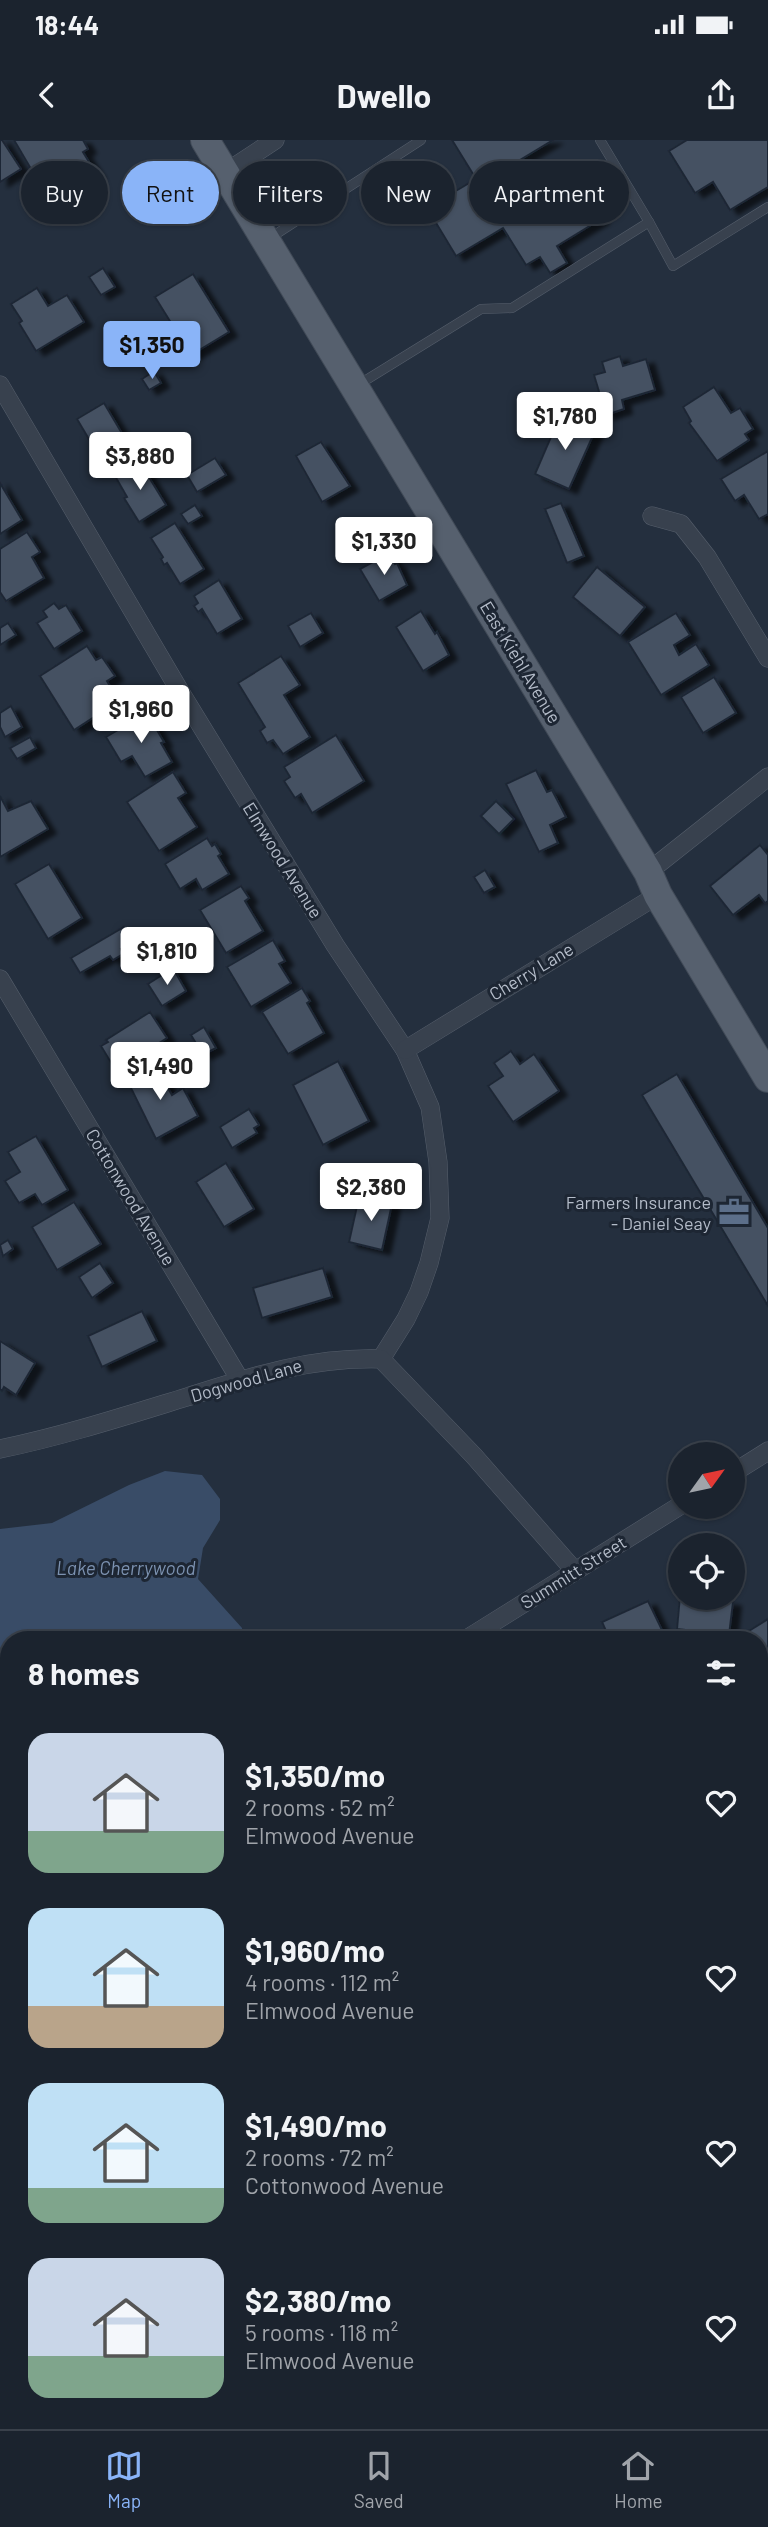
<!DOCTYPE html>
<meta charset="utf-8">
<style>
:root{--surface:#1b232e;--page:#282f3a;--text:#f1f3f6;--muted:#a0a4aa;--line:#39404a;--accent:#8ab4f8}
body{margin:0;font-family:Barlow,sans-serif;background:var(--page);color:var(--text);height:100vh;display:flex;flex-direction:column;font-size:26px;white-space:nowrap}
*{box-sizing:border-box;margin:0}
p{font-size:23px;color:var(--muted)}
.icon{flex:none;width:38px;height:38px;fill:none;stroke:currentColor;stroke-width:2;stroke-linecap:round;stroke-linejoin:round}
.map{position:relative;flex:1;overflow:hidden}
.drawer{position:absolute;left:0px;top:1491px;width:768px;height:798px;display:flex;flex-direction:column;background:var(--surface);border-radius:28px 28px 0 0;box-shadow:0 2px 5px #0004,0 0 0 2px var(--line)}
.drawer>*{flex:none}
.hud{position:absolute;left:21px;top:21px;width:726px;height:63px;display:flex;gap:14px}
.needle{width:46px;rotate:57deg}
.fabs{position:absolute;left:668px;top:1302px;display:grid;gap:14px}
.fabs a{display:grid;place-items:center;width:77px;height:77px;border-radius:50%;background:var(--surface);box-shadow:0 2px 5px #0004,0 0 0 2px var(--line);font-size:35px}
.price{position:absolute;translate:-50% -60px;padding:0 16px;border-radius:7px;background:#fff;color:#222;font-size:23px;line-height:46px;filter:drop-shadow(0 2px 4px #0008)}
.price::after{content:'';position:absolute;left:50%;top:42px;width:21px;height:16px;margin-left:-10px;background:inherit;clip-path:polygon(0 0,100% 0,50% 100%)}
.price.current{background:var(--accent);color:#111}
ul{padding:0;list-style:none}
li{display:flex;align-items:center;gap:21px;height:175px;padding:0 28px}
li span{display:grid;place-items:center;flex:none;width:196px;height:140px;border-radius:21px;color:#555}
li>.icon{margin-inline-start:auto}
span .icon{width:84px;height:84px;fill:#fffc;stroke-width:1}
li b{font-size:30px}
h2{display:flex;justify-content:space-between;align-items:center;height:84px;padding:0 28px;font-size:30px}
.chip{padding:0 24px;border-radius:32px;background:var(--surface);box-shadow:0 2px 5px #0004,0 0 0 2px var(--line);font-size:24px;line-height:63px}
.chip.current{background:var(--accent);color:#111}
.status{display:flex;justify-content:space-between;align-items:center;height:49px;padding:0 35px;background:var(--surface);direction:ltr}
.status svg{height:19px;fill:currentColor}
header{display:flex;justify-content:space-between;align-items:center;height:91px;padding:0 28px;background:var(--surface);font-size:32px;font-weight:700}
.tab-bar{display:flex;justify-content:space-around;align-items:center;height:98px;border-top:2px solid var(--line);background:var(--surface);font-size:19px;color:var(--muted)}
.tab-bar a{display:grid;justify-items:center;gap:4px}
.tab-bar .current{color:var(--accent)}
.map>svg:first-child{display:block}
.green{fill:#263c3f}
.water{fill:#394c67}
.building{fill:#455162;stroke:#1f2835;stroke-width:2;filter:url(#shadow)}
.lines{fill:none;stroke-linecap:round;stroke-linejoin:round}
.lane-casing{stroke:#565f6c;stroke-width:10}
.street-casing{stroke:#565f6c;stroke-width:19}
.primary-casing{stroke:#414a57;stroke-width:30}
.lane{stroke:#38414e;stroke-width:9}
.street{stroke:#38414e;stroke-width:18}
.primary{stroke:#56606e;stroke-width:28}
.labels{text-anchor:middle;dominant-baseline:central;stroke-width:6;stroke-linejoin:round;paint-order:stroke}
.street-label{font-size:18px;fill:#b4bcc9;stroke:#1d2633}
.poi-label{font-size:18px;fill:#b4bcc9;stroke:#1d2633;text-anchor:end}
.water-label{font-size:19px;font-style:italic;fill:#7c92b1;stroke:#1d2633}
</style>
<div class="status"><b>18:44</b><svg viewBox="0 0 49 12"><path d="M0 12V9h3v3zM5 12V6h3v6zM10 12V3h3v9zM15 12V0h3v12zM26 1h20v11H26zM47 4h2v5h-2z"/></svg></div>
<header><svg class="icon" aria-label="back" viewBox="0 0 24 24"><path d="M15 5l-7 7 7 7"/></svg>Dwello<svg class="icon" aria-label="share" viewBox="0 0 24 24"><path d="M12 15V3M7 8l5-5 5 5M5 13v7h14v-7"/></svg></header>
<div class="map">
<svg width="768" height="2289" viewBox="0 0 768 2289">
<defs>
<filter id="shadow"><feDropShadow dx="8" dy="4.5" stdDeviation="2" flood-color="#0009"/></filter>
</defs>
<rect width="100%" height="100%" fill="#242f3e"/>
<path class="green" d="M9 1566V1778L0 1784V1567Z"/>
<path class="water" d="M165 1331 202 1335 220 1359V1380L203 1408 198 1439 242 1488V1500H9V1566L0 1567V1389L52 1383 129 1345Z"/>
<g class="building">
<path d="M0 0H2L21 29 0 42Z"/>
<path d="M14 0H83L88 9 83 12 97 35 51 63Z"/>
<path d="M452 0H553L510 26 531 61 574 35 601 79 557 106 567 123 550 133 540 117 526 125 503 88 456 116 427 68 476 39Z"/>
<path d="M687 0H768V47L730 70 713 42 695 53 669 11Z"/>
<path d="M103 128 115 147 101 155 89 137Z"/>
<path d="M193 134 229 192 191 215 155 157Z"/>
<path d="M37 148 48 166 67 155 84 182 36 211 19 183 22 181 11 164Z"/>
<path d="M620 216 623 226 646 219 655 250 622 260 624 269 606 275 594 235 605 232 602 222Z"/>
<path d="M154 231 161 243 149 250 142 239Z"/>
<path d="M714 247 731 273 740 268 753 289 745 294 749 300 717 321 689 283 691 281 683 267Z"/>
<path d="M104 263 133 312 109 326 96 305 93 306 77 279Z"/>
<path d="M560 276 595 291 569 349 535 334Z"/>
<path d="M321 302 350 346 322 362 296 316Z"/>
<path d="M768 311V374L759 379 744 355 735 361 721 339Z"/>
<path d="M215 318 226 335 197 352 187 335Z"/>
<path d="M139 321 166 365 139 382 124 358 127 357 115 336Z"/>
<path d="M0 343 22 380 0 394Z"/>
<path d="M561 363 584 416 567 423 545 369Z"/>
<path d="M195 365 202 376 188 384 181 374Z"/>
<path d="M175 383 204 429 180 444 167 423 164 425 161 419 163 417 151 398Z"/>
<path d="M27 392 40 412 32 417 44 438 6 461 0 452V409Z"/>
<path d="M389 413 395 424 397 423 407 445 379 461 360 429Z"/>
<path d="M597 427 645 467 620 496 573 457Z"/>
<path d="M219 440 242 479 217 494 202 469 198 472 194 466 198 463 194 456Z"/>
<path d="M54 463 59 469 66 465 82 491 54 509 37 483 47 477 43 471Z"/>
<path d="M421 471 435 494 437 492 449 515 423 531 396 487Z"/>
<path d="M311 473 323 493 300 507 288 486Z"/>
<path d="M676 473 690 495 674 505 679 515 696 504 709 525 661 555 628 502Z"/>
<path d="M8 483 16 495 0 505V488Z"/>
<path d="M87 506 96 520 102 517 115 536 107 541 119 561 74 590 40 536Z"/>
<path d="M281 516 300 545 284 555 310 597 283 614 273 600 267 603 260 591 265 587 238 543Z"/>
<path d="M714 537 736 573 703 593 681 557Z"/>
<path d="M11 566 22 587 5 597 0 587V573Z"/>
<path d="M147 573 164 602 161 603 172 622 145 637 132 616 121 622 106 597Z"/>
<path d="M336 595 364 641 312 673 301 654 295 658 284 641 290 637 284 627Z"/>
<path d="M30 597 36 608 17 619 10 608Z"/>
<path d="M536 630 547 652 552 650 566 677 550 685 558 703 539 712 506 644Z"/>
<path d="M173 632 186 653 178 658 197 687 159 711 127 662Z"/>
<path d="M0 656 8 671 31 661 48 689 0 717Z"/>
<path d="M496 661 514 679 499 694 481 676Z"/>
<path d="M207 698 212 706 215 704 221 714 218 716 229 734 202 750 196 739 180 749 165 724Z"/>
<path d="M760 705 768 715V761L765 763 759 755 733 775 710 746Z"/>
<path d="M49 724 82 778 48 799 15 744Z"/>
<path d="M485 730 495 747 484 753 474 737Z"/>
<path d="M241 746 249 758 245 761 263 791 226 813 200 770Z"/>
<path d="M124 787 133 803 121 809 123 814 113 820 110 816 80 833 71 818Z"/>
<path d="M273 800 285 821 279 824 291 843 251 867 227 827Z"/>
<path d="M173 828 186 851 162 866 148 844Z"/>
<path d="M302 848 310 861 307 863 324 893 288 914 262 872Z"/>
<path d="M150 872 167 898 123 926 120 921 113 926 101 906 108 902 106 900Z"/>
<path d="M204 887 216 908 203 915 191 895Z"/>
<path d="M511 911 520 924 534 914 559 951 513 982 488 946 503 936 494 923Z"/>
<path d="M338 921 369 981 323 1005 293 945Z"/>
<path d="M154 923 172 955 183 948 198 976 156 999 126 938Z"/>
<path d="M677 934 768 1088V1166L642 955Z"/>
<path d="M249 969 259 985 254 988 257 993 232 1008 220 987Z"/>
<path d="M36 996 68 1050 42 1065 35 1054 19 1063 5 1041 20 1032 8 1012Z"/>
<path d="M226 1023 254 1069 224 1087 196 1042Z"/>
<path d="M359 1057 392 1064 382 1110 349 1102Z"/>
<path d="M74 1062 101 1104 57 1130 32 1087Z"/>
<path d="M8 1100 13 1109 3 1116 0 1105Z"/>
<path d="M100 1123 113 1143 92 1158 79 1137Z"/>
<path d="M323 1128 332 1157 262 1178 253 1148Z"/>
<path d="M142 1171 157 1201 102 1227 88 1196Z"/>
<path d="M0 1201 35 1223 16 1255 4 1247 2 1251 0 1249Z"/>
<path d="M680 1456 681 1458 733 1462 729 1495 677 1489Z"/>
<path d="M648 1461 663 1492 647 1500H610L602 1482Z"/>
<path d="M768 1479V1542L760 1528V1500H748L744 1494Z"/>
<path d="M760 1747 768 1761 760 1767 768 1780V1800L760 1805Z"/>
<path d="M768 1815V1875L760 1860V1820Z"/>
<path d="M768 1977V2032L760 2018V1983Z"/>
<path d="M0 2173 9 2188V2203L0 2208Z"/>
<path d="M0 2223 9 2237V2275L0 2281Z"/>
<path d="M15 2280H66L69 2286 65 2289H1Z"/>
<path d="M195 2280H228L214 2289H201Z"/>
<path d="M246 2280H256L262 2289H232Z"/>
<path d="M418 2280 420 2284 413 2289H377L372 2281Z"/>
<path d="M537 2280H595L581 2289H569L564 2281 552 2289H542Z"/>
<path d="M701 2280H730L716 2289H706Z"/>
</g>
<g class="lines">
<g class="lane-casing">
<g id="lane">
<path d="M649 82 673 126 768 67"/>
<path d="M270 98 421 0"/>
<path d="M358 245 481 169 512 168 649 82 600 0"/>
</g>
</g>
<g class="street-casing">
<g id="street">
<path d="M225 33 275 0"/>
<path d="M0 245 181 553 335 805 405 910 430 967 438 1022 440 1078 429 1123 419 1152 406 1179 381 1219"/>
<path d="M652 376 681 384 707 417 768 518"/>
<path d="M648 732 768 637"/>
<path d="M0 839 240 1240"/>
<path d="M405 910 658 755"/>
<path d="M0 1309C63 1296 125 1276 187 1257 253 1236 311 1217 381 1219L474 1316 574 1430"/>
<path d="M733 1333 768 1311"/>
<path d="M465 1500 681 1365"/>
<path d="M760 1658 768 1671"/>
<path d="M0 1784 9 1778"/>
<path d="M0 2002 9 1992"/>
<path d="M0 2083 9 2097"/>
<path d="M760 2181 768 2196"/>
<path d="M119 2280 124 2289"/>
<path d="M476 2280 482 2289"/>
</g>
</g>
<g class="primary-casing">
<path id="primary" d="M205 0 648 732 658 755 768 938"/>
</g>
<use href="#lane" class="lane"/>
<use href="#street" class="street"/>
<use href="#primary" class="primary"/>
</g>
<defs>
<g id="office-bare" transform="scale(2.415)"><path d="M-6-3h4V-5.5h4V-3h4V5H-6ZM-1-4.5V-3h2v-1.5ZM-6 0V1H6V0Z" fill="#5c6f8a" stroke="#1d2633" stroke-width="2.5" paint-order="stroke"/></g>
</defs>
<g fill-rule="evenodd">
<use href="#office-bare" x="734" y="1072"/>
</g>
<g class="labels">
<g class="street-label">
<text transform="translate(521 522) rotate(59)">East Kiehl Avenue</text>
<text transform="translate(283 720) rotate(58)">Elmwood Avenue</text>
<text transform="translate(531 831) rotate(-31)">Cherry Lane</text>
<text transform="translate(131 1057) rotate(59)">Cottonwood Avenue</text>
<text transform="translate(246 1240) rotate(-16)">Dogwood Lane</text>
<text transform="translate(573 1432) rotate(-32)">Summitt Street</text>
</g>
<g class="poi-label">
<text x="711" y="1062">Farmers Insurance<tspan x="711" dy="21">- Daniel Seay</tspan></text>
</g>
<g class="water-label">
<text x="126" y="1427">Lake Cherrywood</text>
</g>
</g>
</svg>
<div class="fabs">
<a><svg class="needle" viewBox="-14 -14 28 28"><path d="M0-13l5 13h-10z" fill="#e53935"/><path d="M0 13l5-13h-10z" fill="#a0a4aa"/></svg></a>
<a><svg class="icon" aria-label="locate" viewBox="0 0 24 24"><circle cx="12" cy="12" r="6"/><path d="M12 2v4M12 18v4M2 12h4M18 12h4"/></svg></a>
</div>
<b class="price current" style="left:152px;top:241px">$1,350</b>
<b class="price" style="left:565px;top:312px">$1,780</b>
<b class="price" style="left:140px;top:352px">$3,880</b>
<b class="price" style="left:384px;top:437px">$1,330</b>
<b class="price" style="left:141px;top:605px">$1,960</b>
<b class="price" style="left:167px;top:847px">$1,810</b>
<b class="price" style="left:160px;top:962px">$1,490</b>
<b class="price" style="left:371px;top:1083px">$2,380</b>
<div class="hud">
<a class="chip">Buy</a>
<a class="chip current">Rent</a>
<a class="chip">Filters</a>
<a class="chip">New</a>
<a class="chip">Apartment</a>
</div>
<section class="drawer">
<h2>8 homes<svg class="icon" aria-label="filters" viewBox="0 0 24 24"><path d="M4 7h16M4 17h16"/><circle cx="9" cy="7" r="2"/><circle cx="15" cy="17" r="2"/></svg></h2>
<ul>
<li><span style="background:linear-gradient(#c9d6e8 70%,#7fa58c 0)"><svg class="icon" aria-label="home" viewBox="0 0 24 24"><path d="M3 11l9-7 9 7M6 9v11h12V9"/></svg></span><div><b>$1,350/mo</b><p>2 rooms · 52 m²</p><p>Elmwood Avenue</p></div><svg class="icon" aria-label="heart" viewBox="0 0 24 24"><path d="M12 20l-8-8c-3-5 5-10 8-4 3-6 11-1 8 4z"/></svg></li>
<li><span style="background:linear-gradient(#bfe0f5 70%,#b9a48a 0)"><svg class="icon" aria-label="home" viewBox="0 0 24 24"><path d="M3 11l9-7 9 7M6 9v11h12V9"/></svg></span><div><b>$1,960/mo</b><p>4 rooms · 112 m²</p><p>Elmwood Avenue</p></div><svg class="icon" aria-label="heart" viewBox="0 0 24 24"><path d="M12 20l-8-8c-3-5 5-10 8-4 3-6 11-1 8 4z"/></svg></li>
<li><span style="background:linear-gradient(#bfe0f5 75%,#7fa58c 0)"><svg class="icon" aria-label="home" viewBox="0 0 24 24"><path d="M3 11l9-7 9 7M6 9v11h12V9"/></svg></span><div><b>$1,490/mo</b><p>2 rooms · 72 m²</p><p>Cottonwood Avenue</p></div><svg class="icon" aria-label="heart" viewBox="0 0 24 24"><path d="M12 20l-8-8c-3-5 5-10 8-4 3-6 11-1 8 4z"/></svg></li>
<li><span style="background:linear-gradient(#c9d6e8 70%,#7fa58c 0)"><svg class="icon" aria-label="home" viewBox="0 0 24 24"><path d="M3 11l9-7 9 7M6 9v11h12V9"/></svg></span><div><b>$2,380/mo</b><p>5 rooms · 118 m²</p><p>Elmwood Avenue</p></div><svg class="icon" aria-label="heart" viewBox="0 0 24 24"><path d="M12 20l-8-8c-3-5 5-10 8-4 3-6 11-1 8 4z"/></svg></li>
</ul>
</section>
</div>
<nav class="tab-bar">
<a class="current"><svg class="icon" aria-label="map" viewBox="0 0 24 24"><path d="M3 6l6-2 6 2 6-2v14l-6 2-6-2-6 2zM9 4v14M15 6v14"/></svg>Map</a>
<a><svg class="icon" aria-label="saved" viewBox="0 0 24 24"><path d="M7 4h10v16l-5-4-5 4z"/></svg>Saved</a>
<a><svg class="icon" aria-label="home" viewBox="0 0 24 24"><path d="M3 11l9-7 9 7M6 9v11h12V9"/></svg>Home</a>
</nav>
